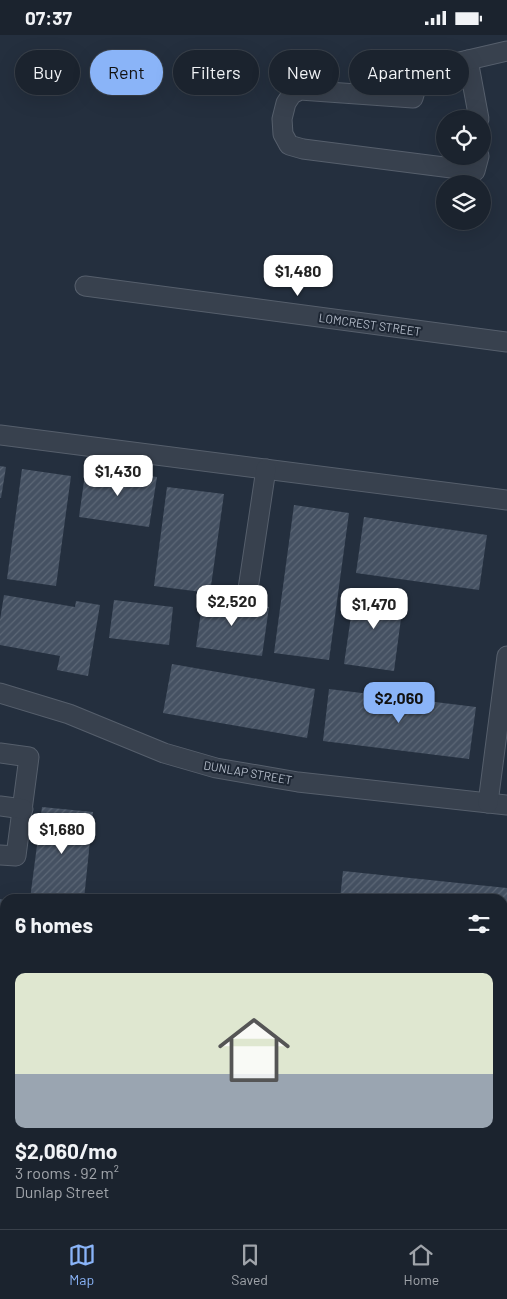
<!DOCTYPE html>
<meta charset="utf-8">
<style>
:root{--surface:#1b232e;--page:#282f3a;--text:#f1f3f6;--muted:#a0a4aa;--line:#39404a;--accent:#8ab4f8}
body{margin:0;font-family:Barlow,sans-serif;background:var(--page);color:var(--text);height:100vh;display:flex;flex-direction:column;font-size:19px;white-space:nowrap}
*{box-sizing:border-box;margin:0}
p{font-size:16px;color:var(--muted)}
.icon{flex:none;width:28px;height:28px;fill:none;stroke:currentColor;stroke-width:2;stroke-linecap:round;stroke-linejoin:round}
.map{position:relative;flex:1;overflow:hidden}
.side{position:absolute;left:0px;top:859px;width:508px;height:336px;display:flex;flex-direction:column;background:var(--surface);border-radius:15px 15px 0 0;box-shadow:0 5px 20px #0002,0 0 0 1px var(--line)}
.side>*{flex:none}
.guide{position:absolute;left:15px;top:15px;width:478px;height:45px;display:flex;gap:10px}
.buttons{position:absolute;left:436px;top:75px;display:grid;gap:10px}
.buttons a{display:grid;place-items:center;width:55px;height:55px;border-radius:50%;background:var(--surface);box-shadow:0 5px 20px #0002,0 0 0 1px var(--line);font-size:25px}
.price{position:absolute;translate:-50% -42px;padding:0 11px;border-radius:10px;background:#fff;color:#222;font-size:16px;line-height:32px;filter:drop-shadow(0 1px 2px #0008)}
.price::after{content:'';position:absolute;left:50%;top:30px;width:15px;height:11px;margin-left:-8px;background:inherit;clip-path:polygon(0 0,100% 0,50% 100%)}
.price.current{background:var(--accent);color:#111}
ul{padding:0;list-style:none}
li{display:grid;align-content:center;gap:10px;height:265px;padding:0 15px}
li span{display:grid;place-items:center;height:155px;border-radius:10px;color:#555}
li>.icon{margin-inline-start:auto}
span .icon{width:90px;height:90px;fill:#fffc;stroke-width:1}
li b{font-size:21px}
h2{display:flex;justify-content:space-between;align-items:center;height:60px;padding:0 15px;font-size:21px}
.tag{padding:0 18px;border-radius:22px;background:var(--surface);box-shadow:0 5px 20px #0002,0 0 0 1px var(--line);font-size:18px;line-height:45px}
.tag.current{background:var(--accent);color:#111}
.status{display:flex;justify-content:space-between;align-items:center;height:35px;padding:0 25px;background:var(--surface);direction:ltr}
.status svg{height:14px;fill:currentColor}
.dock{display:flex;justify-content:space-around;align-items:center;height:70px;border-top:1px solid var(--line);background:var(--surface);font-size:14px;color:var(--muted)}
.dock a{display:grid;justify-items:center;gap:2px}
.dock .current{color:var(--accent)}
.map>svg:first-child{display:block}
.building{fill:url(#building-hatch)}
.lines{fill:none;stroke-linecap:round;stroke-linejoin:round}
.minor-casing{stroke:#565f6c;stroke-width:21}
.minor{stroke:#38414e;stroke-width:19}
.labels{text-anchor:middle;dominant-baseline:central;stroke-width:4;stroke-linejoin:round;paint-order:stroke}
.street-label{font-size:12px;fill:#b4bcc9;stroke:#1d2633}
</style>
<div class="status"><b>07:37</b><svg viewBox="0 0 49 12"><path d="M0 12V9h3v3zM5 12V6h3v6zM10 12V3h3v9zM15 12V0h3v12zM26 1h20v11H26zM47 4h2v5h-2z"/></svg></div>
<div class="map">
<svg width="507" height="1194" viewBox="0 0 507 1194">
<defs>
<pattern id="building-hatch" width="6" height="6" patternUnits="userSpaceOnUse" patternTransform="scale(1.25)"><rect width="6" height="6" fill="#455162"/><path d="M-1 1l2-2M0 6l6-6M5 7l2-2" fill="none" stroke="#5d6877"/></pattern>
</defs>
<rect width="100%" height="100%" fill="#242f3e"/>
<g class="building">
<path d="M0 431 6 432 1 463H0Z"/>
<path d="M86 432 157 442 149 492 79 482Z"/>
<path d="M22 434 71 441 56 551 7 544Z"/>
<path d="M167 452 224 459 210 558 154 551Z"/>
<path d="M294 470 349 478 329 625 274 618Z"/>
<path d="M364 482 487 500 479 555 356 538Z"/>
<path d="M355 554 404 561 394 636 344 629Z"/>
<path d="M4 560 75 572 76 566 100 570 88 641 57 635 60 621 0 610V585Z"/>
<path d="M203 563 269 572 262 621 196 612Z"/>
<path d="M114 565 173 572 169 610 109 603Z"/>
<path d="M172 629 315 654 307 703 163 678Z"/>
<path d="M329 654 476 672 469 724 323 706Z"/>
<path d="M42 772 93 777 84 864H30Z"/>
<path d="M343 836 507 853V1050H502V864H340Z"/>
<path d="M0 864 5 865V910H0Z"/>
<path d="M32 1190H43L63 1194H32Z"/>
<path d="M89 1190H174V1194H88Z"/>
</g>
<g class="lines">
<g class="minor-casing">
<g id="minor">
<path d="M468 25 479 84"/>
<path d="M479 121 475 136 303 114 289 110 283 99 282 84 286 68 292 59 300 55 413 63 421 36 507 16"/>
<path d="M85 251 507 307"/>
<path d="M0 400 507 465"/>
<path d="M248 554 266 434"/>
<path d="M0 658 69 679 164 718 216 733 298 747 507 770"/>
<path d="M0 718 29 722 16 821 0 820"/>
<path d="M488 768 507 621"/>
<path d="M0 771 23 774"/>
<path d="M199 1194 200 1190"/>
<path d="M254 1194 255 1190"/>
</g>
</g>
<use href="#minor" class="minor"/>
</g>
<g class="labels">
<g class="street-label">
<text transform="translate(370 289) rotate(8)">LOMCREST STREET</text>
<text transform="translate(248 737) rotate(10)">DUNLAP STREET</text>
</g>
</g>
</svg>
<div class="buttons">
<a><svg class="icon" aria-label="locate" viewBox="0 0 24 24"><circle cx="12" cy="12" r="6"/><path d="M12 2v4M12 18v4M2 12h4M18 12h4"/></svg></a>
<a><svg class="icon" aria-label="layers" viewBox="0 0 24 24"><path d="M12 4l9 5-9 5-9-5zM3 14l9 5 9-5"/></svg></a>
</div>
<b class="price" style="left:298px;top:262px">$1,480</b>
<b class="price" style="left:118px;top:462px">$1,430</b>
<b class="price" style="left:232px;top:592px">$2,520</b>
<b class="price" style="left:374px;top:595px">$1,470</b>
<b class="price current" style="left:399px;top:689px">$2,060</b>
<b class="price" style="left:62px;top:820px">$1,680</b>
<div class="guide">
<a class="tag">Buy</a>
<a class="tag current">Rent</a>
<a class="tag">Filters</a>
<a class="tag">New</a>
<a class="tag">Apartment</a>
</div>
<section class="side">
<h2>6 homes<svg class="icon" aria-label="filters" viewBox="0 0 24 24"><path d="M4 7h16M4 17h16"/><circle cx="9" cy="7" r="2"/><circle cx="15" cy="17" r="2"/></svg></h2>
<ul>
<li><span style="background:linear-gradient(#dfe7d0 65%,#9aa5b1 0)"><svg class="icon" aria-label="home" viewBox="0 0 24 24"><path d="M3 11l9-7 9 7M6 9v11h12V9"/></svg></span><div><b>$2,060/mo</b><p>3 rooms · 92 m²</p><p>Dunlap Street</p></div></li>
</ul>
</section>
</div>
<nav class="dock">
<a class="current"><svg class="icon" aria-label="map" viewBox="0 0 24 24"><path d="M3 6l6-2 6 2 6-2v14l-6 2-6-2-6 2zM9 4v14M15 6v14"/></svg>Map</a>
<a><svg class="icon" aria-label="saved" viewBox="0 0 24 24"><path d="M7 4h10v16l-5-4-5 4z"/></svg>Saved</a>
<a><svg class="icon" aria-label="home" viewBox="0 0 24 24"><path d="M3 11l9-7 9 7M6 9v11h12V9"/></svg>Home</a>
</nav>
